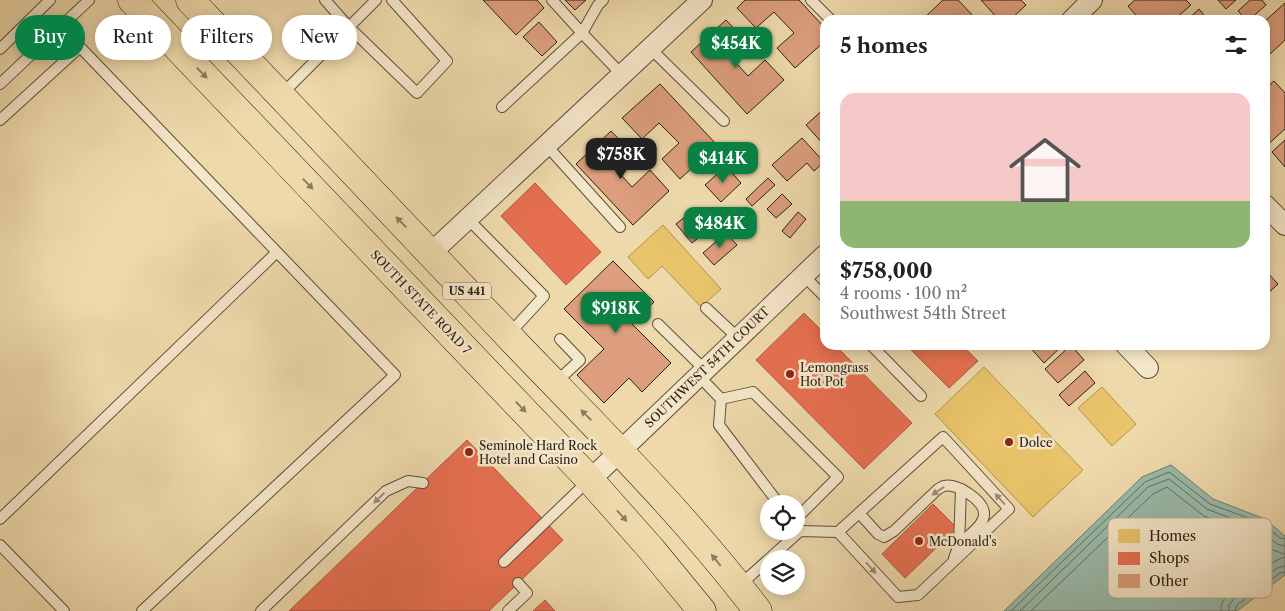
<!DOCTYPE html>
<meta charset="utf-8">
<style>
:root{--surface:#fff;--page:#f2f2f2;--text:#222;--muted:#767676;--line:#e0e0e0;--accent:#0b8043}
body{margin:0;font-family:"Libre Caslon Text",serif;background:var(--page);color:var(--text);height:100vh;display:flex;flex-direction:column;font-size:19px;white-space:nowrap}
*{box-sizing:border-box;margin:0}
p{font-size:16px;color:var(--muted)}
.icon{flex:none;width:28px;height:28px;fill:none;stroke:currentColor;stroke-width:2;stroke-linecap:round;stroke-linejoin:round}
.map{position:relative;flex:1;overflow:hidden}
.panel{position:absolute;left:820px;top:15px;width:450px;height:335px;display:flex;flex-direction:column;background:var(--surface);border-radius:15px;box-shadow:0 2px 12px #0003}
.panel>*{flex:none}
.hud{position:absolute;left:15px;top:15px;width:475px;height:45px;display:flex;gap:10px}
.buttons{position:absolute;left:760px;top:495px;display:grid;gap:10px}
.buttons a{display:grid;place-items:center;width:45px;height:45px;border-radius:50%;background:var(--surface);box-shadow:0 2px 12px #0003;font-size:25px}
.price{position:absolute;translate:-50% -42px;padding:0 11px;border-radius:10px;background:var(--accent);color:#fff;font-size:16px;line-height:32px;filter:drop-shadow(0 1px 2px #0008)}
.price::after{content:'';position:absolute;left:50%;top:30px;width:15px;height:11px;margin-left:-8px;background:inherit;clip-path:polygon(0 0,100% 0,50% 100%)}
.price.current{background:#222;color:#fff}
ul{padding:0;list-style:none}
li{display:grid;align-content:center;gap:10px;height:265px;padding:0 20px}
li+li{border-top:1px solid var(--line)}
li span{display:grid;place-items:center;height:155px;border-radius:15px;color:#555}
li>.icon{margin-inline-start:auto}
span .icon{width:90px;height:90px;fill:#fffc;stroke-width:1}
li b{font-size:21px}
h2{display:flex;justify-content:space-between;align-items:center;height:60px;padding:0 20px;font-size:21px}
.tag{padding:0 18px;border-radius:22px;background:var(--surface);box-shadow:0 2px 12px #0003;font-size:18px;line-height:45px}
.tag.current{background:var(--accent);color:#fff}
.map>svg:first-child{display:block}
.water{fill:#99baaa;stroke:#6d7c70}
.homes{fill:#e9c46a;stroke:#b09352}
.shops{fill:#e76f51;stroke:#af5740}
.lines{fill:none;stroke-linecap:round;stroke-linejoin:round}
.shore{stroke:#626d62;stroke-width:1}
.building{fill:#dc9e7c;stroke:#2c2019}
.service-casing{stroke:#5c4e3e;stroke-width:12}
.minor-casing{stroke:#5c4e3e;stroke-width:22}
.primary-casing{stroke:#2c2019;stroke-width:29}
.service{stroke:#f4e6c8;stroke-width:10}
.minor{stroke:#f4e6c8;stroke-width:20}
.primary{stroke:#eed9ab;stroke-width:28}
.oneway{fill:#8d7c62}
.oneway2{fill:#9a8d79}
.poi-dot{fill:#8f2418;stroke:#f4e6c8;stroke-width:2}
.labels{text-anchor:middle;dominant-baseline:central;stroke-width:5;stroke-linejoin:round;paint-order:stroke}
.shield{fill:#f4e6c8;stroke:#685b4e;stroke-width:1}
.shield-label{font-size:11px;font-weight:bold;fill:#2c2019}
.street-label{font-size:12px;fill:#2c2019;stroke:#f4e6c8}
.poi-label{font-size:12px;fill:#2c2019;stroke:#f4e6c8;text-anchor:start}
.key{fill:#f4e6c8;stroke:#b8ab94;stroke-width:1}
.key-label{font-size:14px;fill:#2c2019}
</style>
<div class="map">
<svg width="1285" height="611" viewBox="0 0 1285 611">
<rect width="100%" height="100%" fill="#eed9ab"/>
<filter id="stains"><feTurbulence type="fractalNoise" baseFrequency=".004" numOctaves="4"/><feColorMatrix values="0 0 0 0 .2 0 0 0 0 .09 0 0 0 0 .02 0 0 0 .5 -.17"/></filter>
<radialGradient id="worn" r=".72"><stop offset=".6" stop-color="#630" stop-opacity="0"/><stop offset="1" stop-color="#630" stop-opacity=".3"/></radialGradient>
<path class="water" d="M1171 465 1213 499 1265 519 1285 536V575L1237 611H1004L1142 477Z"/>
<g class="homes">
<path d="M663 225 721 289 701 307 662 266 648 279 628 257Z"/>
<path d="M984 367 1083 470 1033 517 935 414Z"/>
<path d="M1102 387 1136 424 1112 446 1078 408Z"/>
</g>
<g class="shops">
<path d="M535 183 601 252 566 285 501 216Z"/>
<path d="M804 313 825 334V345H835L912 423 864 469 756 360Z"/>
<path d="M906 345H962L978 361 949 388Z"/>
<path d="M467 440 563 540 489 611H289Z"/>
<path d="M933 504 957 528 905 578 882 554Z"/>
<path d="M545 600 555 611H533Z"/>
</g>
<g class="lines">
<g class="shore">
<path d="M1011 611 1145 482 1169 472 1210 504 1262 523 1280 538 1285 539"/>
<path d="M1020 611 1148 487 1169 479 1207 509 1259 529 1277 544 1285 546"/>
<path d="M1031 611 1153 494 1167 487 1204 516 1255 535 1273 550 1284 554 1285 553"/>
<path d="M1221 611C1221 606 1222 601 1226 597 1237 584 1269 563 1284 557L1285 558"/>
<path d="M1229 611V605L1233 600 1277 568 1285 566"/>
<path d="M1235 611 1237 605 1280 573 1285 572"/>
</g>
</g>
<g class="building">
<path d="M483 0H537L544 8 516 35Z"/>
<path d="M565 0H586L575 10Z"/>
<path d="M745 0H799L825 28V41L795 68 777 48 794 33 774 12 756 28 737 8Z"/>
<path d="M943 0H958L977 20H922Z"/>
<path d="M981 0H1021L1026 5 1010 20H999Z"/>
<path d="M1135 0H1186L1191 5 1174 20H1140L1128 6Z"/>
<path d="M1218 0H1236L1226 9Z"/>
<path d="M1250 0H1262L1266 5 1249 20H1246L1238 11Z"/>
<path d="M1285 3V40L1270 54 1265 48V21Z"/>
<path d="M1199 9 1208 20H1187Z"/>
<path d="M726 20 744 39 728 54 748 76 765 60 784 80 747 114 691 52Z"/>
<path d="M539 22 557 42 542 56 523 37Z"/>
<path d="M1274 81 1285 93V129L1265 147V89Z"/>
<path d="M660 84 717 145 680 179 662 159 679 143 659 123 642 139 622 118Z"/>
<path d="M825 108V146L806 125Z"/>
<path d="M611 131 630 151 613 166 632 187 650 170 669 191 633 225 576 164Z"/>
<path d="M802 138 824 162 814 171 807 163 787 181 772 165Z"/>
<path d="M1285 140V167L1272 152Z"/>
<path d="M726 166 741 183 721 202 705 185Z"/>
<path d="M768 178 775 185 752 206 746 199Z"/>
<path d="M782 194 792 204 776 218 767 209Z"/>
<path d="M709 211 718 222 692 243 676 224 686 216 693 224Z"/>
<path d="M798 212 806 219 790 238 782 231Z"/>
<path d="M726 233 737 245 714 265 703 253Z"/>
<path d="M613 261 654 302 631 323 671 363 642 392 629 378 604 403 577 375 604 349 564 309Z"/>
<path d="M1265 270 1278 284 1265 296Z"/>
<path d="M1028 345H1063L1044 363Z"/>
<path d="M1071 345 1084 360 1058 383 1045 369Z"/>
<path d="M1085 371 1095 383 1069 406 1059 395Z"/>
</g>
<g class="lines">
<g class="service-casing">
<g id="service">
<path d="M325 0 349 27 417 93 447 61 392 0"/>
<path d="M552 0 582 33 598 5 603 0"/>
<path d="M811 0 831 20"/>
<path d="M0 49 50 0"/>
<path d="M651 49 724 121"/>
<path d="M0 84 89 0"/>
<path d="M281 95 376 0"/>
<path d="M502 107 582 33 623 76"/>
<path d="M0 120 80 47 395 375 142 611"/>
<path d="M547 146 620 227"/>
<path d="M468 219 544 296 509 334"/>
<path d="M803 275 825 297"/>
<path d="M706 308 737 337"/>
<path d="M658 324 704 369"/>
<path d="M871 345 921 396"/>
<path d="M698 375 721 399 719 425 779 504"/>
<path d="M555 383 580 360 560 339"/>
<path d="M721 399 753 392 838 477 796 519"/>
<path d="M859 513 878 534 884 537 894 531 937 490C938 489 943 486 944 486 957 483 983 500 984 513 985 526 967 535 961 544 957 548 956 553 954 558"/>
<path d="M0 519 276 253"/>
<path d="M0 545 64 611"/>
<path d="M959 545 961 489"/>
<path d="M504 562 589 480"/>
<path d="M740 585 800 531 838 532 943 437 1009 509 918 595 898 597 838 532"/>
<path d="M261 611 386 491 408 481 423 483"/>
<path d="M508 611 527 593 518 583"/>
</g>
</g>
<g class="minor-casing">
<g id="minor">
<path d="M1072 20 1092 0"/>
<path d="M1265 205 1285 225"/>
<path d="M431 253 702 0"/>
<path d="M1126 345 1148 368"/>
<path d="M590 480 825 255"/>
</g>
</g>
<g class="primary-casing">
<g id="primary">
<path d="M132 0 590 480 652 550 702 611"/>
<path d="M190 0C300 116 410 231 519 347 602 433 685 515 758 611"/>
</g>
</g>
<use href="#service" class="service"/>
<use href="#minor" class="minor"/>
<use href="#primary" class="primary"/>
</g>
<defs><path id="oneway-solid" d="M-6-.8H1V-3.2L6.5 0L1 3.2V.8H-6Z" transform="scale(1.25)"/></defs>
<g class="oneway">
<use href="#oneway-solid" transform="translate(202 73) rotate(46)"/>
<use href="#oneway-solid" transform="translate(308 184) rotate(46)"/>
<use href="#oneway-solid" transform="translate(401 222) rotate(-134)"/>
<use href="#oneway-solid" transform="translate(521 407) rotate(46)"/>
<use href="#oneway-solid" transform="translate(586 415) rotate(-135)"/>
<use href="#oneway-solid" transform="translate(622 516) rotate(48)"/>
<use href="#oneway-solid" transform="translate(716 560) rotate(-129)"/>
</g>
<g class="oneway2">
<use href="#oneway-solid" transform="translate(938 491) rotate(146)"/>
<use href="#oneway-solid" transform="translate(379 498) rotate(136)"/>
<use href="#oneway-solid" transform="translate(1000 499) rotate(-132)"/>
<use href="#oneway-solid" transform="translate(871 568) rotate(48)"/>
</g>
<g class="poi-dot">
<circle cx="790" cy="374" r="5"/>
<circle cx="1009" cy="442" r="5"/>
<circle cx="469" cy="452" r="5"/>
<circle cx="919" cy="541" r="5"/>
</g>
<g class="labels">
<rect class="shield" x="443" y="282.5" width="48" height="17" rx="4"/>
<g class="shield-label">
<text x="467" y="291">US 441</text>
</g>
<g class="street-label">
<text transform="translate(421 302) rotate(46)">SOUTH STATE ROAD 7</text>
<text transform="translate(707 367) rotate(-44)">SOUTHWEST 54TH COURT</text>
</g>
<g class="poi-label">
<text x="800" y="367">Lemongrass<tspan x="800" dy="14">Hot Pot</tspan></text>
<text x="1019" y="442">Dolce</text>
<text x="479" y="445">Seminole Hard Rock<tspan x="479" dy="14">Hotel and Casino</tspan></text>
<text x="929" y="541">McDonald's</text>
</g>
</g>
<rect x="1108" y="518" width="164" height="80" rx="8" class="key"/>
<rect x="1118" y="529" width="22" height="14" fill="#e9c46a"/>
<rect x="1118" y="552" width="22" height="13" fill="#e76f51"/>
<rect x="1118" y="574" width="22" height="14" fill="#dc9e7c"/>
<g class="key-label">
<text x="1149" y="541">Homes</text>
<text x="1149" y="563">Shops</text>
<text x="1149" y="586">Other</text>
</g>
<rect width="100%" height="100%" filter="url(#stains)"/>
<rect width="100%" height="100%" fill="url(#worn)"/>
</svg>
<div class="buttons">
<a><svg class="icon" aria-label="locate" viewBox="0 0 24 24"><circle cx="12" cy="12" r="6"/><path d="M12 2v4M12 18v4M2 12h4M18 12h4"/></svg></a>
<a><svg class="icon" aria-label="layers" viewBox="0 0 24 24"><path d="M12 4l9 5-9 5-9-5zM3 14l9 5 9-5"/></svg></a>
</div>
<b class="price" style="left:736px;top:69px">$454K</b>
<b class="price current" style="left:621px;top:180px">$758K</b>
<b class="price" style="left:723px;top:184px">$414K</b>
<b class="price" style="left:720px;top:249px">$484K</b>
<b class="price" style="left:616px;top:334px">$918K</b>
<div class="hud">
<a class="tag current">Buy</a>
<a class="tag">Rent</a>
<a class="tag">Filters</a>
<a class="tag">New</a>
</div>
<section class="panel">
<h2>5 homes<svg class="icon" aria-label="filters" viewBox="0 0 24 24"><path d="M4 7h16M4 17h16"/><circle cx="9" cy="7" r="2"/><circle cx="15" cy="17" r="2"/></svg></h2>
<ul>
<li><span style="background:linear-gradient(#f6c9c9 70%,#8fb573 0)"><svg class="icon" aria-label="home" viewBox="0 0 24 24"><path d="M3 11l9-7 9 7M6 9v11h12V9"/></svg></span><div><b>$758,000</b><p>4 rooms · 100 m²</p><p>Southwest 54th Street</p></div></li>
</ul>
</section>
</div>
